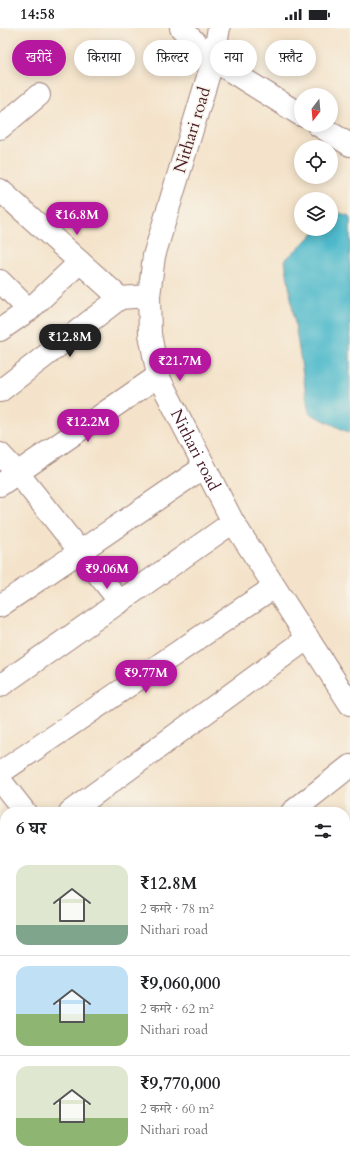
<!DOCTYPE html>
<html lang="hi">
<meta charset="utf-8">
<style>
:root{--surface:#fff;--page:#f2f2f2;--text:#202124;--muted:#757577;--line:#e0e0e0;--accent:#b5179e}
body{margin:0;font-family:Cardo,"Noto Serif Devanagari",serif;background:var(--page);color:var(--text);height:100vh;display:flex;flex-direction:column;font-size:15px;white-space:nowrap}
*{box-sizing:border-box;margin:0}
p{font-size:13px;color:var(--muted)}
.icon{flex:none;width:22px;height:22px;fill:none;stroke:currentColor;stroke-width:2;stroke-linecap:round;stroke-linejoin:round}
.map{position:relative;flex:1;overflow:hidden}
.details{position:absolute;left:0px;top:779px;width:350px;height:356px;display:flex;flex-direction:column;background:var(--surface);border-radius:16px 16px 0 0;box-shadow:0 2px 10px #0003}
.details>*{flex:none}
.banner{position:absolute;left:12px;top:12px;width:326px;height:36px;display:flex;gap:8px}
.needle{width:26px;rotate:196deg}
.fabs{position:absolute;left:294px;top:60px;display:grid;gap:8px}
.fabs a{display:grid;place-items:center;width:44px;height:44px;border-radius:50%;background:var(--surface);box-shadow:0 2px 10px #0003;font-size:20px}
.price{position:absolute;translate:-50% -34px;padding:0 9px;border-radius:14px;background:var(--accent);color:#fff;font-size:13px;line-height:26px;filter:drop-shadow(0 1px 2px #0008)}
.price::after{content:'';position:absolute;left:50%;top:24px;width:12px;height:9px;margin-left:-6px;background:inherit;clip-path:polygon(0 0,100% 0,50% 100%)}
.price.on{background:#222;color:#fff}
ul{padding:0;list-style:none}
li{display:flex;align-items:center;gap:12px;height:100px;padding:0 16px}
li+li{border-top:1px solid var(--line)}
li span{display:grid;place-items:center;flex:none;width:112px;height:80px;border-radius:12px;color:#555}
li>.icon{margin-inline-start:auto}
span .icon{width:48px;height:48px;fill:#fffc;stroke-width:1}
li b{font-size:17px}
h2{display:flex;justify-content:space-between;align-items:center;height:48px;padding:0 16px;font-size:17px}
.tag{padding:0 14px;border-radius:18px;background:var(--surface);box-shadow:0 2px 10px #0003;font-size:14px;line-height:36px}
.tag.on{background:var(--accent);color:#fff}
.status{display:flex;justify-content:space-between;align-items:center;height:28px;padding:0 20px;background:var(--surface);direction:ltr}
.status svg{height:11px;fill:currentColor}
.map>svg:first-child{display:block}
.water{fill:#4eb9cb;stroke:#4c6c7b}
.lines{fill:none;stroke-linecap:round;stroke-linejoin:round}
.street-casing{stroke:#9f817a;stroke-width:24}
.street{stroke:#fff;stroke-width:22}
.labels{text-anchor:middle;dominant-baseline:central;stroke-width:3;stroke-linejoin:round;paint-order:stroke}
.street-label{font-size:17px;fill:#4a1f2b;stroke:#f7f3e8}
</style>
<div class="status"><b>14:58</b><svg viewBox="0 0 49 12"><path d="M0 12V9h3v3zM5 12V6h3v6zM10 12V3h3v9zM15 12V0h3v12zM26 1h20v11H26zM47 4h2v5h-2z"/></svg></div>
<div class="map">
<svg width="350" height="1135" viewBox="0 0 350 1135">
<rect width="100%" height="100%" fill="#f7f3e8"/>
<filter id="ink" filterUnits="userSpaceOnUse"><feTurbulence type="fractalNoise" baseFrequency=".025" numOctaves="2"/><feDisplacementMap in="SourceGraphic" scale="8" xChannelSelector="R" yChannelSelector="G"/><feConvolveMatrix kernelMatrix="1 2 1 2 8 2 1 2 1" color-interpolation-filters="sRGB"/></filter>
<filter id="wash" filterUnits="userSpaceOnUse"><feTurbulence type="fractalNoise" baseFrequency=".012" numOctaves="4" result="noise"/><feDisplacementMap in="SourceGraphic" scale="16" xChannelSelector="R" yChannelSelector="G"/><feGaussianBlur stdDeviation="0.9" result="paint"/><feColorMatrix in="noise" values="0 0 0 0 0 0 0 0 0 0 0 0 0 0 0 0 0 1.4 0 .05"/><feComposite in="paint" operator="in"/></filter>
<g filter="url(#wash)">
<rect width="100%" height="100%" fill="#f4e3ca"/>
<path class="water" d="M336 184 350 188V405L309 385 285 232 319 201H331V189Z"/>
</g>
<g filter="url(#ink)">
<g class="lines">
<g class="street-casing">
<g id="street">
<path d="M181 0 213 32 301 87"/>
<path id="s1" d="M219 0 213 32 154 228 149 268 150 306 158 348 233 494 350 676"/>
<path d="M318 97 350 117"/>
<path d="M0 100 39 67"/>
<path d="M0 162 120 270 149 268"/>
<path d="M0 253 29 282"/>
<path d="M0 302 29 282 80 234"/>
<path d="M0 363 120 270"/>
<path d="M0 426 17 444 120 574"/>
<path d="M0 457 158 348"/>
<path d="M0 578 204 439"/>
<path d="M0 658 233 494"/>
<path d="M0 745 274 559"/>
<path d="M0 752 25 784"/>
<path d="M70 784 308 610"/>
<path d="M292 784 350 738"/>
<path d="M0 836 5 833"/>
<path d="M345 862 350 858"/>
<path d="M0 910 5 906"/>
<path d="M345 934 350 931"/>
<path d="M345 990 350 986"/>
<path d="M0 1002 5 998"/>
<path d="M345 1075 350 1072"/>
<path d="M0 1083 5 1080"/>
<path d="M34 1135 41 1130"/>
<path d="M144 1135 150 1130"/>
<path d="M263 1135 270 1130"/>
<path d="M346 1135 350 1132"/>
</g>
</g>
<use href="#street" class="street"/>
</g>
</g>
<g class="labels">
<g class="street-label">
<text transform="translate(192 102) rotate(-73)">Nithari road</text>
<text stroke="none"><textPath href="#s1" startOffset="441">Nithari road</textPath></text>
</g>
</g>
</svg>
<div class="fabs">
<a><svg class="needle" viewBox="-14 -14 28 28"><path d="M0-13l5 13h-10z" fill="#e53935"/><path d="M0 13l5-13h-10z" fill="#757577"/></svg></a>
<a><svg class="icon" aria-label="locate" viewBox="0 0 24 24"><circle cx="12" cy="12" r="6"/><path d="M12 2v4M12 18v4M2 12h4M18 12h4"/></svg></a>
<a><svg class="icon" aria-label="layers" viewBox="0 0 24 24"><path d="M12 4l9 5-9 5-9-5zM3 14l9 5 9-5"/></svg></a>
</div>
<b class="price" style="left:77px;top:208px">₹16.8M</b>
<b class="price on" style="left:70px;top:330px">₹12.8M</b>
<b class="price" style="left:180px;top:354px">₹21.7M</b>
<b class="price" style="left:88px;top:415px">₹12.2M</b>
<b class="price" style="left:107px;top:562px">₹9.06M</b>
<b class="price" style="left:146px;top:666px">₹9.77M</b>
<div class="banner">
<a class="tag on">खरीदें</a>
<a class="tag">किराया</a>
<a class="tag">फ़िल्टर</a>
<a class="tag">नया</a>
<a class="tag">फ़्लैट</a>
</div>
<section class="details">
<h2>6 घर<svg class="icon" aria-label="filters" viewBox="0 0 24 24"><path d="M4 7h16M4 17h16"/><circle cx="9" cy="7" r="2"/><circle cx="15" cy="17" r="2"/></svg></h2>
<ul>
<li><span style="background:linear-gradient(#dfe7d0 75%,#7fa58c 0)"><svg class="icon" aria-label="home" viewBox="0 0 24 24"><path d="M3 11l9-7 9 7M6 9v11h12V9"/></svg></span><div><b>₹12.8M</b><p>2 कमरे · 78 m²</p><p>Nithari road</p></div></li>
<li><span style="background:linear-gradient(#bfe0f5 60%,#8fb573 0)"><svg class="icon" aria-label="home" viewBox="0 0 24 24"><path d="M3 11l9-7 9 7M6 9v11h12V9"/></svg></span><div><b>₹9,060,000</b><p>2 कमरे · 62 m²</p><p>Nithari road</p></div></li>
<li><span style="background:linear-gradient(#dfe7d0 65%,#8fb573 0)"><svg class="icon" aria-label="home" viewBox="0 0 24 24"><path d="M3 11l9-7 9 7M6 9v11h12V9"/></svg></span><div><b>₹9,770,000</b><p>2 कमरे · 60 m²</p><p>Nithari road</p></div></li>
</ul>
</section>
</div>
